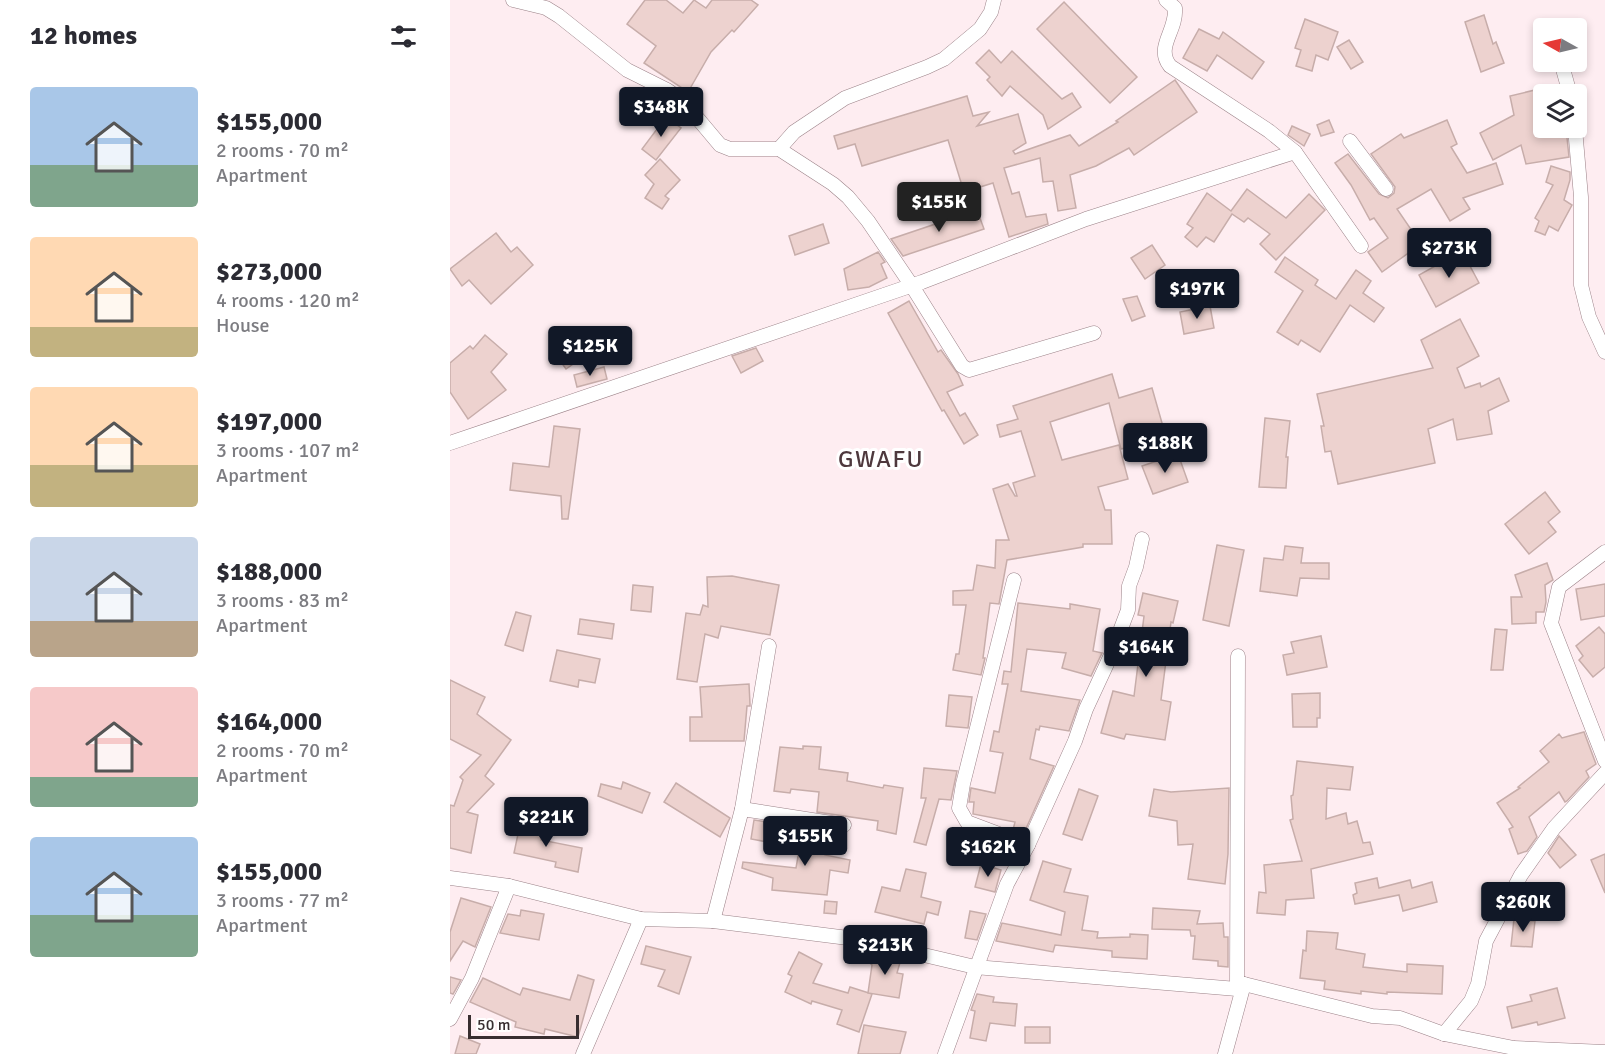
<!DOCTYPE html>
<meta charset="utf-8">
<style>
:root{--surface:#fff;--page:#f2f2f3;--text:#2b2b33;--muted:#7c7c81;--accent:#111827}
body{margin:0;font-family:Signika,sans-serif;background:var(--page);color:var(--text);height:100vh;display:flex;flex-direction:column;font-size:22px;white-space:nowrap}
*{box-sizing:border-box;margin:0}
p{font-size:20px;color:var(--muted)}
.icon{flex:none;width:33px;height:33px;fill:none;stroke:currentColor;stroke-width:2;stroke-linecap:round;stroke-linejoin:round}
.map{position:relative;flex:1;overflow:hidden}
.panel{display:flex;flex-direction:column;background:var(--surface);width:450px}
.panel>*{flex:none}
.needle{width:39px;rotate:278deg}
.controls{position:absolute;left:1083px;top:18px;display:grid;gap:12px}
.controls a{display:grid;place-items:center;width:54px;height:54px;border-radius:6px;background:var(--surface);box-shadow:0 3px 9px #0003;font-size:30px}
.scale{position:absolute;left:18px;bottom:15px;width:111px;box-sizing:border-box;padding-left:6px;border:3px solid #382e30;border-top:0;font-size:16px;line-height:21px;white-space:nowrap;color:#382e30;-webkit-text-stroke:4px #fff;paint-order:stroke}
.price{position:absolute;translate:-50% -51px;padding:0 14px;border-radius:6px;background:var(--accent);color:#fff;font-size:20px;line-height:39px;filter:drop-shadow(0 2px 3px #0008)}
.price::after{content:'';position:absolute;left:50%;top:36px;width:18px;height:14px;margin-left:-9px;background:inherit;clip-path:polygon(0 0,100% 0,50% 100%)}
.price.selected{background:#222;color:#fff}
ul{padding:0;list-style:none}
li{display:flex;align-items:center;gap:18px;height:150px;padding:0 30px}
li span{display:grid;place-items:center;flex:none;width:168px;height:120px;border-radius:6px;color:#555}
li>.icon{margin-inline-start:auto}
span .icon{width:72px;height:72px;fill:#fffc;stroke-width:1}
li b{font-size:26px}
h2{display:flex;justify-content:space-between;align-items:center;height:72px;padding:0 30px;font-size:26px}
main{display:flex;flex:1;min-height:0}
.map>svg:first-child{display:block}
.building{fill:#edd2cf;stroke:#c7adaa;stroke-width:1.5}
.lines{fill:none;stroke-linecap:round;stroke-linejoin:round}
.street-casing{stroke:#9b8288;stroke-width:15}
.street{stroke:#fff;stroke-width:14}
.labels{text-anchor:middle;dominant-baseline:central;stroke-width:6;stroke-linejoin:round;paint-order:stroke}
.quarter-label{font-size:24px;letter-spacing:1.5px;fill:#4e383d;stroke:#fff}
</style>
<main>
<section class="panel">
<h2>12 homes<svg class="icon" aria-label="filters" viewBox="0 0 24 24"><path d="M4 7h16M4 17h16"/><circle cx="9" cy="7" r="2"/><circle cx="15" cy="17" r="2"/></svg></h2>
<ul>
<li><span style="background:linear-gradient(#a9c7e8 65%,#7fa58c 0)"><svg class="icon" aria-label="home" viewBox="0 0 24 24"><path d="M3 11l9-7 9 7M6 9v11h12V9"/></svg></span><div><b>$155,000</b><p>2 rooms · 70 m²</p><p>Apartment</p></div></li>
<li><span style="background:linear-gradient(#ffd9b3 75%,#c2b280 0)"><svg class="icon" aria-label="home" viewBox="0 0 24 24"><path d="M3 11l9-7 9 7M6 9v11h12V9"/></svg></span><div><b>$273,000</b><p>4 rooms · 120 m²</p><p>House</p></div></li>
<li><span style="background:linear-gradient(#ffd9b3 65%,#c2b280 0)"><svg class="icon" aria-label="home" viewBox="0 0 24 24"><path d="M3 11l9-7 9 7M6 9v11h12V9"/></svg></span><div><b>$197,000</b><p>3 rooms · 107 m²</p><p>Apartment</p></div></li>
<li><span style="background:linear-gradient(#c9d6e8 70%,#b9a48a 0)"><svg class="icon" aria-label="home" viewBox="0 0 24 24"><path d="M3 11l9-7 9 7M6 9v11h12V9"/></svg></span><div><b>$188,000</b><p>3 rooms · 83 m²</p><p>Apartment</p></div></li>
<li><span style="background:linear-gradient(#f6c9c9 75%,#7fa58c 0)"><svg class="icon" aria-label="home" viewBox="0 0 24 24"><path d="M3 11l9-7 9 7M6 9v11h12V9"/></svg></span><div><b>$164,000</b><p>2 rooms · 70 m²</p><p>Apartment</p></div></li>
<li><span style="background:linear-gradient(#a9c7e8 65%,#7fa58c 0)"><svg class="icon" aria-label="home" viewBox="0 0 24 24"><path d="M3 11l9-7 9 7M6 9v11h12V9"/></svg></span><div><b>$155,000</b><p>3 rooms · 77 m²</p><p>Apartment</p></div></li>
</ul>
</section>
<div class="map">
<svg width="1155" height="1054" viewBox="0 0 1155 1054">
<rect width="100%" height="100%" fill="#feedf1"/>
<g class="building">
<path d="M195 0H216L233 13 244 0 256 8 262 0H301L308 5 284 32 282 30 261 52 238 92 194 63 206 46 177 24Z"/>
<path d="M614 2 687 77 660 103 587 29Z"/>
<path d="M1034 15 1043 44 1046 42 1054 63 1031 72 1015 22Z"/>
<path d="M855 19 888 32 878 60 866 55 862 71 846 66 851 50 845 48Z"/>
<path d="M749 29 769 39 773 32 814 62 802 79 767 55 757 71 733 58Z"/>
<path d="M899 40 913 62 901 69 887 47Z"/>
<path d="M539 50 551 63 562 51 612 99 622 93 631 107 598 129 593 115 560 86 552 96 537 80 540 77 526 63Z"/>
<path d="M725 80 747 112 684 155 679 148 646 166 620 175 626 208 608 211 603 181 593 182 590 158 554 168 562 194 569 192 576 217 596 214 598 224 559 237 543 183 514 192 498 140 412 166 405 144 388 149 384 136 517 96 523 116 539 112 527 126 568 114 576 143 563 151 565 154 620 135 629 146 668 122 666 121Z"/>
<path d="M1085 90 1094 128H1116L1119 157 1076 164 1071 145 1043 160 1030 133 1064 115 1060 96Z"/>
<path d="M216 117 231 128 206 160 192 149Z"/>
<path d="M879 120 884 132 871 136 867 125Z"/>
<path d="M997 120 1007 144 1001 147 1017 173 1046 163 1053 184 1013 198 1020 209 1000 221 981 189 947 209 971 244 932 272 918 252 938 238 924 218 920 220 901 185 885 163 898 154 929 194 938 198 944 193 945 187 921 154 951 134 954 138Z"/>
<path d="M842 126 860 134 854 146 838 135Z"/>
<path d="M210 159 230 180 215 196 219 199 212 209 195 198 204 184 195 175Z"/>
<path d="M1101 166 1120 172V180L1114 200 1122 205 1108 231 1099 226 1095 235 1085 231 1089 221 1085 218 1103 185 1096 182Z"/>
<path d="M797 189 836 218 859 194 875 210 826 260 810 244 820 234 798 218 794 222 782 214 764 242 756 237 747 247 735 237 743 228 737 224 757 193 781 211Z"/>
<path d="M527 210 534 229 453 256 441 239Z"/>
<path d="M373 224 379 243 345 255 339 236Z"/>
<path d="M46 233 61 252 67 247 83 265 41 304 19 280 12 286 0 269Z"/>
<path d="M702 245 715 265 695 279 681 258Z"/>
<path d="M1012 251 1029 283 986 307 969 275Z"/>
<path d="M428 252 435 262 431 264 437 278 419 287 398 290 394 269Z"/>
<path d="M835 257 868 280 865 285 886 299 906 270 921 281 913 293 934 308 924 322 900 305 870 352 851 340 848 345 827 332 853 291 825 272Z"/>
<path d="M724 286 728 303 717 306 713 289Z"/>
<path d="M687 296 695 316 682 321 673 299Z"/>
<path d="M459 301 488 352 491 350 508 374 513 385 497 392 510 416 515 413 528 435 514 444 494 410 492 411 438 313Z"/>
<path d="M760 306 764 328 734 334 730 312Z"/>
<path d="M1010 319 1029 356 1007 368 1015 388 1030 383 1031 387 1049 378 1059 401 1038 411 1042 434 1007 440 1003 419 978 429 985 463 888 484 881 451 875 452 871 426H874L867 394 983 368 971 340Z"/>
<path d="M133 329 146 348 116 369 103 351Z"/>
<path d="M35 335 57 354 41 372 56 390 18 419 0 392V363L20 346 23 349Z"/>
<path d="M306 348 313 361 291 373 282 356Z"/>
<path d="M154 367 157 379 127 387 124 375Z"/>
<path d="M662 374 669 398 702 388 716 437 671 449 659 403 600 422 612 460 669 445 678 479 648 487 655 510H661L662 544H633V547L557 560 549 604 540 603 533 658H535L531 675 503 670 506 654H509L516 605H503V591L523 590 527 565 545 568 546 540H559L543 489 558 484 565 496H567L563 483 585 476 571 431 550 437 547 425 568 419 563 406Z"/>
<path d="M815 418 840 421 836 457H838L836 488 809 487Z"/>
<path d="M104 426 130 429 118 519H112L111 496 60 490 63 463 99 467Z"/>
<path d="M728 454 738 482 703 494 692 466Z"/>
<path d="M1095 492 1110 512 1098 522 1106 532 1079 554 1055 524Z"/>
<path d="M767 545 794 550 779 626 753 620Z"/>
<path d="M835 546 853 548 851 563H879V579L850 578 847 596 810 591 814 558 833 560Z"/>
<path d="M1097 563 1103 580 1095 585 1096 602 1094 612H1086V623L1062 624 1061 597H1072L1065 575Z"/>
<path d="M282 576 329 585 320 635 271 626 268 638 255 634 247 682 227 679 236 613 250 615 253 605 258 607 257 577Z"/>
<path d="M1155 584V616L1131 620 1126 589Z"/>
<path d="M183 585 203 587 201 612 181 610Z"/>
<path d="M693 593 728 601 723 623 721 622 711 700 721 702 715 740 676 734 674 739 651 733 663 691 684 696 694 616 688 615Z"/>
<path d="M568 603 620 609V604L650 609 643 651 652 653 641 676 612 668 616 653 577 649 571 691 630 700 619 731 590 726 589 730 586 729 580 759 604 766 574 833 563 830 565 822 523 814 524 802H519L521 788 545 793 553 753 540 751 544 731 549 732 558 684H552L554 671 561 672Z"/>
<path d="M66 612 81 616 73 651 55 645Z"/>
<path d="M130 619 164 624 162 639 128 634Z"/>
<path d="M1149 627 1155 634V667L1143 677 1129 660 1133 656 1126 646Z"/>
<path d="M1045 629 1057 630 1053 670H1041Z"/>
<path d="M871 636 877 667 837 675 833 655 844 653 841 642Z"/>
<path d="M107 650 150 659 145 683 129 680 128 687 100 681Z"/>
<path d="M0 680 35 697 27 714 61 740 35 776 44 784 17 812 28 815 21 853 0 848V805L4 806 13 780 10 777 31 755 0 739Z"/>
<path d="M299 684 300 704V706H297L294 741H240V717H252L250 687Z"/>
<path d="M870 693V718H867V727H843L842 694Z"/>
<path d="M499 695 522 697 518 728 496 726Z"/>
<path d="M1134 732 1146 764 1136 771 1139 777 1117 801 1115 802 1109 792 1079 817 1087 837 1077 851 1068 854 1059 829 1063 827 1047 803 1070 788 1068 787 1099 762 1090 751 1109 734 1112 738Z"/>
<path d="M353 746 371 747 369 769 398 773 397 781 433 788 434 785 453 788 446 834 427 830 428 821 367 812 369 792 341 789 340 793 324 791 330 747 353 749Z"/>
<path d="M847 761 903 767 900 790 877 788 876 819 896 813 898 824 907 821 913 843 920 842 923 854 861 869 864 898 836 900 835 915 807 913 809 892 816 893 814 865 852 861 840 820 843 819 841 796 843 795Z"/>
<path d="M474 768 507 771 501 800 489 799 476 845 464 842 476 798H471Z"/>
<path d="M173 782 200 793 192 813 148 796 151 784 171 789Z"/>
<path d="M226 783 280 818 270 837 214 802Z"/>
<path d="M779 788 778 854 775 884 738 879 743 844 728 845 727 821 699 816 704 789 721 792Z"/>
<path d="M629 789 648 796 632 840 613 834Z"/>
<path d="M71 820 94 825 91 840 132 848 128 872 105 867 106 862 64 853Z"/>
<path d="M304 820 325 823 323 843 301 839Z"/>
<path d="M353 828 379 832 375 855 400 860 398 873 380 870 377 895 322 890 323 878 292 868 293 862 346 868Z"/>
<path d="M1109 836 1126 855 1110 868 1098 853Z"/>
<path d="M1155 854V893L1141 860Z"/>
<path d="M593 861 621 869 614 892 638 896 632 930 648 932 647 938 680 937V934L698 935 697 959 662 957V951L605 945 603 952 546 941 552 923 611 935 615 912 580 900Z"/>
<path d="M531 864 551 870 545 892 525 887Z"/>
<path d="M456 869 476 873 471 897 491 902 488 915 477 912 474 924 425 912 432 887 450 891Z"/>
<path d="M927 878 929 888 960 880 962 888 982 882 987 902 953 911 949 895 905 904 903 895 907 893 905 883Z"/>
<path d="M11 898 41 907 25 947 13 941 0 961V932Z"/>
<path d="M375 901 387 902 386 914 374 913Z"/>
<path d="M703 908 750 911 747 924 773 923 774 937H778V967L768 966V961L743 959 745 936H741L740 930 702 929Z"/>
<path d="M71 910 94 914 89 940 50 933 58 914 70 916Z"/>
<path d="M520 911 536 914 527 940 515 938Z"/>
<path d="M1064 919 1085 921 1082 947 1061 946Z"/>
<path d="M857 931 888 933 886 949 915 954 913 967 957 972V964L993 966 992 994 937 992V994L911 991V994L874 989 875 981 850 978 853 950 856 951Z"/>
<path d="M196 946 241 957 229 994 208 986 215 970 191 964Z"/>
<path d="M349 952 372 964 363 983 398 993 400 987 422 994 409 1032 387 1024 392 1010 362 1001 361 1004 335 992 342 976 338 974Z"/>
<path d="M424 952 451 959 447 973 453 974 449 998 418 993 422 965 421 964Z"/>
<path d="M128 975 144 980 128 1037 95 1029 94 1034 65 1027 66 1022 20 1002 33 978 70 995 73 988 120 1000Z"/>
<path d="M0 977 11 980 3 994 0 993Z"/>
<path d="M1107 988 1115 1018 1088 1025 1087 1022 1062 1028 1057 1007 1082 1001 1080 995Z"/>
<path d="M527 994 544 997 543 1002 567 1004 565 1026 540 1023 536 1041 520 1038 525 1011 521 1010Z"/>
<path d="M414 1025 456 1032 450 1054H408Z"/>
<rect x="575" y="1027" width="25" height="16"/>
<path d="M10 1036 30 1044 26 1054H5Z"/>
</g>
<g class="lines">
<g class="street-casing">
<g id="street">
<path d="M63 0 96 8 109 16 177 70 217 90 233 101 270 145 280 149H329L383 184 398 197 418 221 462 286 512 366 519 370 644 333"/>
<path d="M716 0 725 8C727 31 705 47 720 66L819 131 845 152 911 246"/>
<path d="M1111 62 1120 94"/>
<path d="M1125 128 1131 197V285L1139 317 1155 352"/>
<path d="M900 141 936 189"/>
<path d="M329 149 344 132 395 98 477 67 494 59 530 29 541 12 544 0"/>
<path d="M0 443 472 282 636 219 845 152"/>
<path d="M1155 552 1109 587 1101 623 1155 761"/>
<path d="M564 580 513 784 509 808 517 822 578 845"/>
<path d="M292 809 394 825"/>
<path d="M0 878 59 886 191 919 263 921 406 939 525 967 787 989 794 984 922 1016 950 1018 994 1034 1064 1048 1155 1052"/>
<path d="M263 921 292 809 319 646"/>
<path d="M787 989 788 656"/>
<path d="M0 1019 22 978 59 886"/>
<path d="M994 1034 1021 1001 1028 984 1036 941 1071 875 1104 828 1155 773"/>
<path d="M133 1054 191 919"/>
<path d="M495 1054 557 884 578 845 625 741 636 709 661 655 678 610 679 586 686 567 692 539"/>
<path d="M775 1054 794 984"/>
</g>
</g>
<use href="#street" class="street"/>
</g>
<g class="labels">
<g class="quarter-label">
<text x="431" y="459">GWAFU</text>
</g>
</g>
</svg>
<div class="controls">
<a><svg class="needle" viewBox="-14 -14 28 28"><path d="M0-13l5 13h-10z" fill="#e53935"/><path d="M0 13l5-13h-10z" fill="#7c7c81"/></svg></a>
<a><svg class="icon" aria-label="layers" viewBox="0 0 24 24"><path d="M12 4l9 5-9 5-9-5zM3 14l9 5 9-5"/></svg></a>
</div>
<div class="scale">50 m</div>
<b class="price" style="left:211px;top:138px">$348K</b>
<b class="price selected" style="left:489px;top:233px">$155K</b>
<b class="price" style="left:999px;top:279px">$273K</b>
<b class="price" style="left:747px;top:320px">$197K</b>
<b class="price" style="left:140px;top:377px">$125K</b>
<b class="price" style="left:715px;top:474px">$188K</b>
<b class="price" style="left:696px;top:678px">$164K</b>
<b class="price" style="left:96px;top:848px">$221K</b>
<b class="price" style="left:355px;top:867px">$155K</b>
<b class="price" style="left:538px;top:878px">$162K</b>
<b class="price" style="left:1073px;top:933px">$260K</b>
<b class="price" style="left:435px;top:976px">$213K</b>
</div>
</main>
